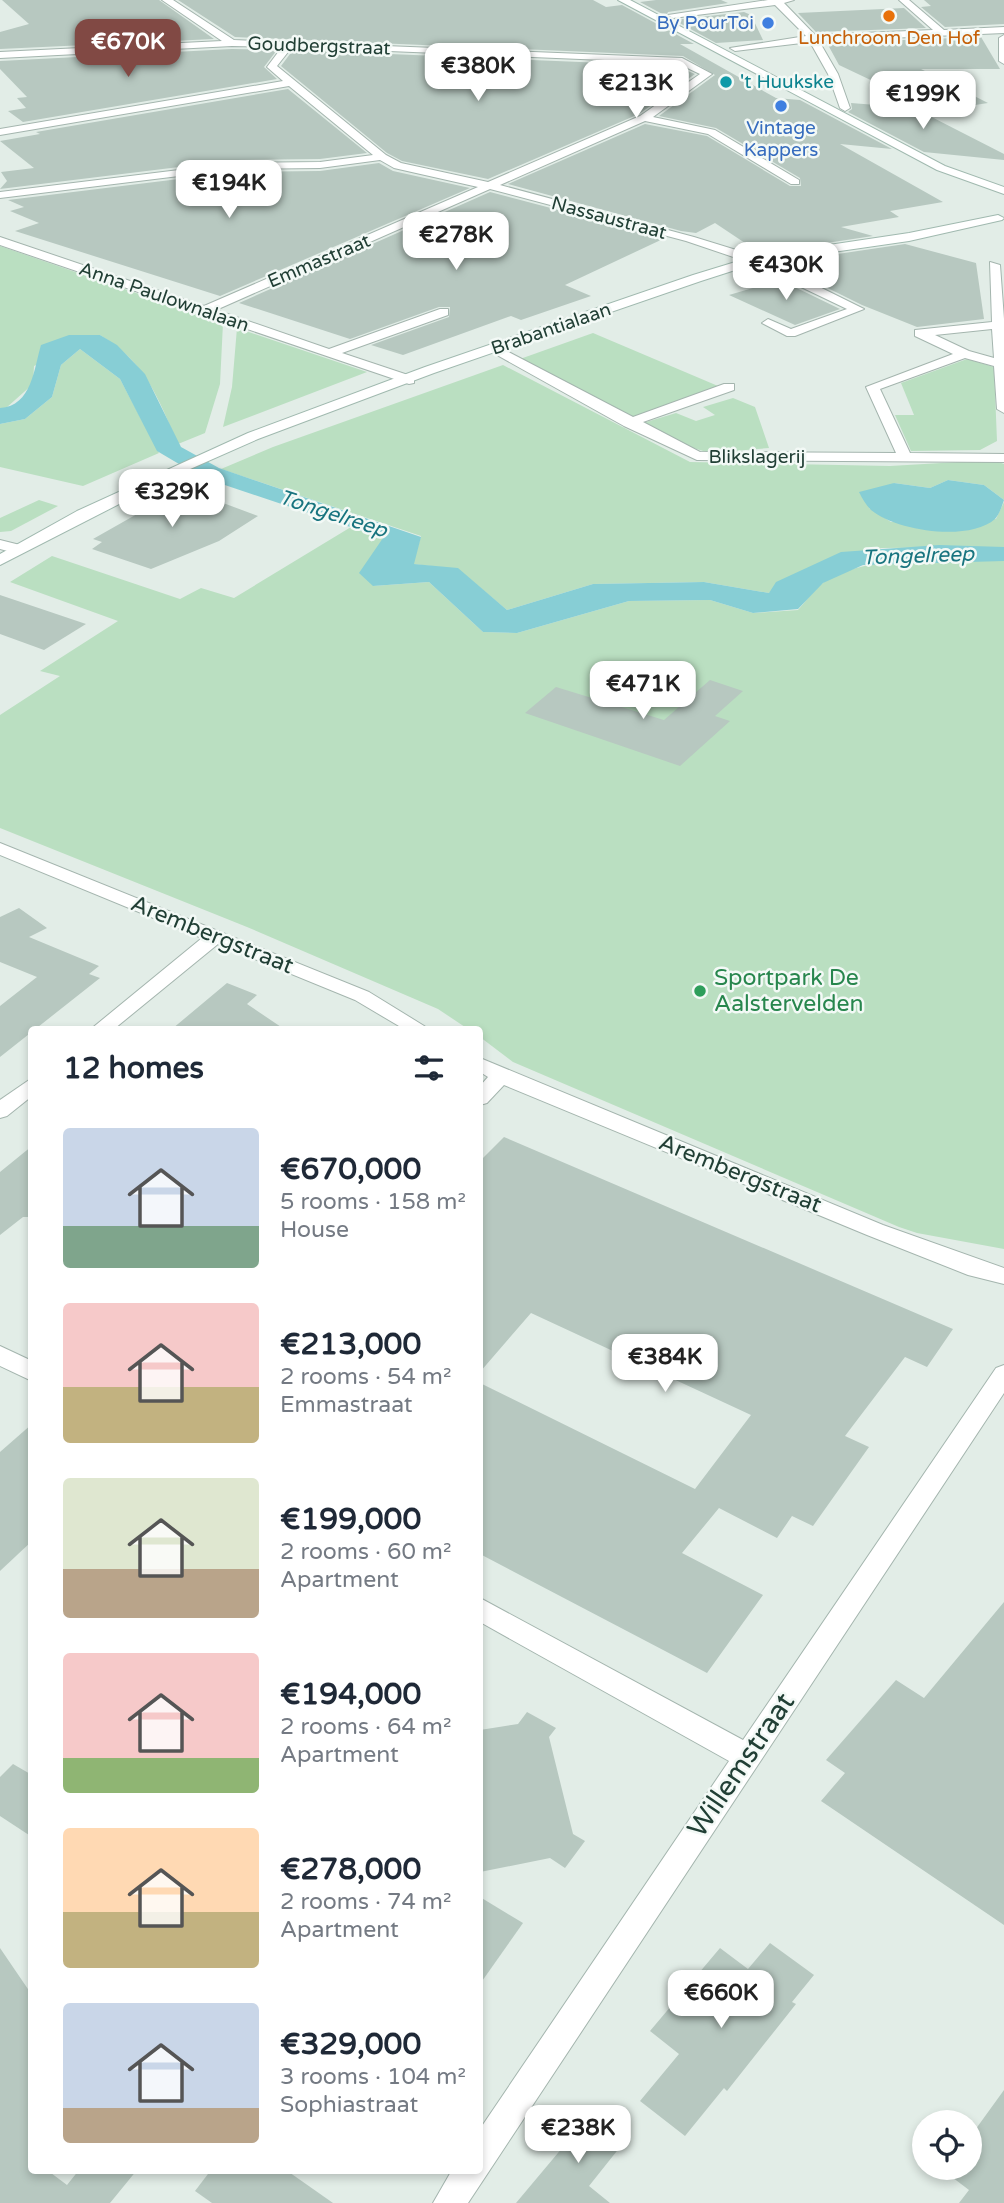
<!DOCTYPE html>
<meta charset="utf-8">
<style>
:root{--surface:#fff;--page:#f2f2f3;--text:#1f2937;--muted:#747a83;--accent:#814944}
body{margin:0;font-family:"Varela Round",sans-serif;background:var(--page);color:var(--text);height:100vh;display:flex;flex-direction:column;font-size:26px;white-space:nowrap}
*{box-sizing:border-box;margin:0}
p{font-size:23px;color:var(--muted)}
.icon{flex:none;width:38px;height:38px;fill:none;stroke:currentColor;stroke-width:2;stroke-linecap:round;stroke-linejoin:round}
.map{position:relative;flex:1;overflow:hidden}
.details{position:absolute;left:28px;top:1026px;width:455px;height:1148px;display:flex;flex-direction:column;background:var(--surface);border-radius:7px;box-shadow:0 4px 10px #0003}
.details>*{flex:none}
.controls{position:absolute;left:912px;top:2110px;display:grid;gap:14px}
.controls a{display:grid;place-items:center;width:70px;height:70px;border-radius:50%;background:var(--surface);box-shadow:0 4px 10px #0003;font-size:35px}
.price{position:absolute;translate:-50% -60px;padding:0 16px;border-radius:14px;background:#fff;color:#222;font-size:23px;line-height:46px;filter:drop-shadow(0 2px 4px #0008)}
.price::after{content:'';position:absolute;left:50%;top:42px;width:21px;height:16px;margin-left:-10px;background:inherit;clip-path:polygon(0 0,100% 0,50% 100%)}
.price.active{background:var(--accent);color:#fff}
ul{padding:0;list-style:none}
li{display:flex;align-items:center;gap:21px;height:175px;padding:0 35px}
li span{display:grid;place-items:center;flex:none;width:196px;height:140px;border-radius:7px;color:#555}
li>.icon{margin-inline-start:auto}
span .icon{width:84px;height:84px;fill:#fffc;stroke-width:1}
li b{font-size:30px}
h2{display:flex;justify-content:space-between;align-items:center;height:84px;padding:0 35px;font-size:30px}
.map>svg:first-child{display:block}
.green{fill:#badfc1}
.water{fill:#87ced5}
.building{fill:#b7c8c0}
.lines{fill:none;stroke-linecap:round;stroke-linejoin:round}
.street-casing{stroke:#a4b5ae;stroke-width:2}
.secondary-casing{stroke:#a0b9af;stroke-width:2}
.street{fill:#fff;fill-rule:evenodd}
.secondary{fill:#fff;fill-rule:evenodd}
.food-dot{fill:#e8710a;stroke:#f3f9f6;stroke-width:2.5}
.shop-dot{fill:#3f7fe0;stroke:#f3f9f6;stroke-width:2.5}
.culture-dot{fill:#0f9aa8;stroke:#f3f9f6;stroke-width:2.5}
.leisure-dot{fill:#2e9e5b;stroke:#f3f9f6;stroke-width:2.5}
.labels{text-anchor:middle;dominant-baseline:central;stroke-width:5;stroke-linejoin:round;paint-order:stroke}
.far-shop-label{font-size:19px;fill:#366cbe;stroke:#f3f9f6;text-anchor:end}
.far-food-label{font-size:19px;fill:#c56008;stroke:#f3f9f6}
.far-street-label{font-size:19px;fill:#213f35;stroke:#f3f9f6}
.far-culture-label{font-size:19px;fill:#0d838f;stroke:#f3f9f6;text-anchor:start}
.far-water-label{font-size:21px;font-style:italic;fill:#18747f;stroke:#f3f9f6}
.street-label{font-size:23px;fill:#213f35;stroke:#f3f9f6}
.leisure-label{font-size:23px;fill:#27864d;stroke:#f3f9f6;text-anchor:start}
.near-street-label{font-size:28px;fill:#213f35;stroke:#f3f9f6}
</style>
<div class="map">
<svg width="1004" height="2203" viewBox="0 0 1004 2203">
<rect width="100%" height="100%" fill="#e2ede7"/>
<g class="green">
<path d="M0 246 223 323 220 384 205 433 178 444C158 398 146 362 100 335L34 366 33 384 6 408H0Z"/>
<path d="M237 328 367 372 223 427 232 387Z"/>
<path d="M593 333 718 386 632 418 520 359Z"/>
<path d="M80 349 120 379 159 453 83 486 0 467V424L25 419 52 397 61 365Z"/>
<path d="M967 359 994 367 997 441 980 450 911 451 895 415H914L901 383Z"/>
<path d="M503 365 690 462 890 466 993 460 1004 464V500L984 485 948 480 930 488 894 483 869 508 891 522 996 519 1004 502V547L881 548 769 593 704 582 593 584 507 610 458 569 413 564 421 536 221 469 273 447Z"/>
<path d="M733 398 755 407 769 448 710 453 683 445 643 423 676 413 696 421 715 415 703 407Z"/>
<path d="M39 500 58 506 11 531 0 532V518Z"/>
<path d="M351 527 383 538 373 586 429 582 483 632 517 633 629 601 710 600 753 613 798 610C806 601 815 589 824 582 869 553 952 559 1004 561V1249L917 1233 899 1227 513 1062 480 1037V1029H468L438 1009 247 927 0 828V715L60 676 40 671 118 621 10 582 52 556 180 599 201 588 234 598Z"/>
</g>
<g class="water">
<path d="M69 335H100L117 345 145 374 181 447 219 468 421 537 414 564 458 568 507 610 593 584 704 582 769 593 776 582 841 552 939 545 1004 547V561L863 565 823 583 798 609 753 613 710 600 629 601 517 633 483 632 429 582 373 586 359 573 383 538 201 477 157 451 120 379 80 349 61 365 52 397 25 419 0 424V408C32 406 34 368 41 345Z"/>
<path d="M948 480 984 485 1004 500C1002 506 999 515 995 519 969 542 896 531 871 510 866 505 862 498 859 492L894 483 930 488Z"/>
</g>
<g class="building">
<path d="M2 0H159L214 39 0 49V32L29 24Z"/>
<path d="M178 0H593L606 7 622 5 694 44H680L776 98 800 100 892 149 840 144 943 202 890 211 899 217 841 227 873 236 760 253 715 223 696 233 681 231 508 184 645 124 707 136 790 186H801L800 178 716 128 659 116 715 75 683 56 235 37Z"/>
<path d="M656 0H721L728 3 668 12 666 16 640 2Z"/>
<path d="M924 0H1004V24L945 27 921 7 931 6Z"/>
<path d="M904 8 926 28 816 32 798 13Z"/>
<path d="M744 12 751 15 763 40 716 43 674 20Z"/>
<path d="M981 37 1000 69H921L988 103 936 111 839 65 827 43Z"/>
<path d="M232 49 277 50 264 67 277 79 23 122 8 111 26 108 17 98 27 97 0 69V61Z"/>
<path d="M293 50 676 66 695 74 639 114 488 179 402 161 387 153 281 66Z"/>
<path d="M288 89 367 153 320 159 236 160 0 189 7 181 1 172 34 168 0 141 40 134 36 132Z"/>
<path d="M851 103 914 108 1004 154V160L924 152 848 112 852 109Z"/>
<path d="M379 163 393 171 470 188 220 296 15 231 39 223 10 211 24 207 8 200 236 172 320 171Z"/>
<path d="M490 192 665 238 565 285 591 296 521 320 511 316 403 355 371 345 449 317 450 307H439L350 339 239 303Z"/>
<path d="M905 244 976 263 984 319 917 327 862 305 777 263Z"/>
<path d="M780 280 840 309 795 325 729 295Z"/>
<path d="M183 488 258 516 219 541 151 569 92 549 102 542 93 539Z"/>
<path d="M0 595 86 624 44 650 0 634Z"/>
<path d="M710 680 743 691 715 716 730 721 680 766 525 713 556 687 664 720Z"/>
<path d="M19 908 47 928 29 937 99 966 89 974 100 978 0 1057V1006L37 977 0 962V917Z"/>
<path d="M227 983 257 995 247 1004 284 1029H172Z"/>
<path d="M504 1137 953 1329 927 1367 905 1357 845 1436 869 1447 813 1526 792 1516 777 1538 719 1508 682 1553 763 1595 707 1673 480 1554V1383L695 1489 751 1415 531 1313 480 1372V1161Z"/>
<path d="M32 1146V1217H23L0 1235V1172Z"/>
<path d="M32 1424V1541L0 1571V1452Z"/>
<path d="M1004 1602V1925L821 1801 845 1773 826 1760 896 1680 924 1698Z"/>
<path d="M527 1712 556 1728 549 1737 573 1834 585 1841 565 1868 550 1858 480 1872V1730L518 1724Z"/>
<path d="M13 1764 32 1775V1837L0 1816V1777Z"/>
<path d="M480 1897 523 1923 480 1984Z"/>
<path d="M770 1943 814 1975 792 2002 796 2004 727 2091 724 2088 685 2136 640 2101 679 2054 650 2031 720 1948 748 1969Z"/>
<path d="M0 1948 32 1995V2170H47L67 2185 79 2170H137L110 2203H0Z"/>
<path d="M1004 2090V2203H959L969 2190 940 2168H970V2137Z"/>
<path d="M594 2110 628 2137 589 2186 610 2203H516Z"/>
<path d="M211 2170H286L333 2203H212L195 2191Z"/>
</g>
<g class="lines">
<g class="street-casing">
<g id="street">
<path d="M162 0H173L234 40 682 58 712 74 653 117 715 130 799 180V184H791L708 134 645 121 500 185 694 237 759 257 864 309 795 336H787L762 323 768 319 791 329 847 309 751 263 686 241 490 189 216 310 329 349 440 309H448V315L342 353 414 377V383L409 384 0 245V237L204 306 478 187 394 168 380 160 320 168 236 169 0 198V192L236 163 320 162 373 155 289 86 0 135V129L283 81 267 67 282 47 232 46 0 58V52L222 41ZM292 47 677 63 700 74 640 116 488 182 401 163 386 155 277 66Z"/>
<path d="M768 0H794L784 3 815 35 933 30 899 0H909L944 30 1004 27V33L819 41 838 74 850 108 845 111 840 108 828 74 810 42 735 51 730 48 806 36 775 5 673 18 668 15Z"/>
<path d="M1004 35V64L999 61V38Z"/>
<path d="M990 262 1000 265 1004 319V413L997 409 994 366 965 358 880 389 910 453 1004 454V462L697 460 624 426 488 350 499 347 633 417 724 384H734V390L643 422 700 452 896 453 866 387 953 354 915 336V330L992 322ZM992 329 994 358 969 351 935 335Z"/>
<path d="M0 540 24 546 27 549 19 554 0 549Z"/>
<path d="M0 843 369 992 429 1029H404L355 1000 218 944 114 1029H91L202 938 0 855Z"/>
<path d="M480 1058 883 1225 1004 1268V1284L968 1275 867 1235 504 1085 487 1103 480 1105V1086L488 1077 480 1072Z"/>
<path d="M32 1078V1096L7 1116 0 1118V1100Z"/>
<path d="M0 1346 32 1361V1381L0 1366Z"/>
<path d="M1004 1365V1393L468 2203H433L452 2170H480V2129L729 1761 480 1622V1598L743 1740 996 1368Z"/>
</g>
</g>
<g class="secondary-casing">
<g id="secondary">
<path d="M618 0H630L945 166 1004 187V194L937 170Z"/>
<path d="M998 215 1004 218 1002 220 909 241 757 263 701 281 434 373 258 439 172 477 0 565V554L77 511 248 433 425 367 693 275 755 256 909 233Z"/>
</g>
</g>
<use href="#street" class="street"/>
<use href="#secondary" class="secondary"/>
</g>
<circle class="food-dot" cx="889" cy="16" r="7"/>
<g class="shop-dot">
<circle cx="768" cy="23" r="7"/>
<circle cx="781" cy="106" r="7"/>
</g>
<circle class="culture-dot" cx="726" cy="82" r="7"/>
<circle class="leisure-dot" cx="700" cy="991" r="7"/>
<g class="labels">
<g class="far-shop-label">
<text x="754" y="23">By PourToi</text>
<text x="781" y="128" text-anchor="middle">Vintage<tspan x="781" dy="22">Kappers</tspan></text>
</g>
<g class="far-food-label">
<text x="889" y="38">Lunchroom Den Hof</text>
</g>
<g class="far-street-label">
<text transform="translate(319 46) rotate(2)">Goudbergstraat</text>
<text transform="translate(609 218) rotate(15)">Nassaustraat</text>
<text transform="translate(319 261) rotate(-23)">Emmastraat</text>
<text transform="translate(164 297) rotate(19)">Anna Paulownalaan</text>
<text transform="translate(551 329) rotate(-19)">Brabantialaan</text>
<text x="757" y="457">Blikslagerij</text>
</g>
<g class="far-culture-label">
<text x="740" y="82">'t Huukske</text>
</g>
<g class="far-water-label">
<text transform="translate(333 514) rotate(18)">Tongelreep</text>
<text transform="translate(918 556) rotate(-2)">Tongelreep</text>
</g>
<g class="street-label">
<text transform="translate(212 935) rotate(22)">Arembergstraat</text>
<text transform="translate(740 1174) rotate(22)">Arembergstraat</text>
</g>
<g class="leisure-label">
<text x="714" y="978">Sportpark De<tspan x="714" dy="26">Aalstervelden</tspan></text>
</g>
<g class="near-street-label">
<text transform="translate(741 1765) rotate(-56)">Willemstraat</text>
</g>
</g>
</svg>
<div class="controls">
<a><svg class="icon" aria-label="locate" viewBox="0 0 24 24"><circle cx="12" cy="12" r="6"/><path d="M12 2v4M12 18v4M2 12h4M18 12h4"/></svg></a>
</div>
<b class="price active" style="left:128px;top:79px">€670K</b>
<b class="price" style="left:478px;top:103px">€380K</b>
<b class="price" style="left:636px;top:120px">€213K</b>
<b class="price" style="left:923px;top:131px">€199K</b>
<b class="price" style="left:229px;top:220px">€194K</b>
<b class="price" style="left:456px;top:272px">€278K</b>
<b class="price" style="left:786px;top:302px">€430K</b>
<b class="price" style="left:172px;top:529px">€329K</b>
<b class="price" style="left:643px;top:721px">€471K</b>
<b class="price" style="left:665px;top:1394px">€384K</b>
<b class="price" style="left:721px;top:2030px">€660K</b>
<b class="price" style="left:578px;top:2165px">€238K</b>
<section class="details">
<h2>12 homes<svg class="icon" aria-label="filters" viewBox="0 0 24 24"><path d="M4 7h16M4 17h16"/><circle cx="9" cy="7" r="2"/><circle cx="15" cy="17" r="2"/></svg></h2>
<ul>
<li><span style="background:linear-gradient(#c9d6e8 70%,#7fa58c 0)"><svg class="icon" aria-label="home" viewBox="0 0 24 24"><path d="M3 11l9-7 9 7M6 9v11h12V9"/></svg></span><div><b>€670,000</b><p>5 rooms · 158 m²</p><p>House</p></div></li>
<li><span style="background:linear-gradient(#f6c9c9 60%,#c2b280 0)"><svg class="icon" aria-label="home" viewBox="0 0 24 24"><path d="M3 11l9-7 9 7M6 9v11h12V9"/></svg></span><div><b>€213,000</b><p>2 rooms · 54 m²</p><p>Emmastraat</p></div></li>
<li><span style="background:linear-gradient(#dfe7d0 65%,#b9a48a 0)"><svg class="icon" aria-label="home" viewBox="0 0 24 24"><path d="M3 11l9-7 9 7M6 9v11h12V9"/></svg></span><div><b>€199,000</b><p>2 rooms · 60 m²</p><p>Apartment</p></div></li>
<li><span style="background:linear-gradient(#f6c9c9 75%,#8fb573 0)"><svg class="icon" aria-label="home" viewBox="0 0 24 24"><path d="M3 11l9-7 9 7M6 9v11h12V9"/></svg></span><div><b>€194,000</b><p>2 rooms · 64 m²</p><p>Apartment</p></div></li>
<li><span style="background:linear-gradient(#ffd9b3 60%,#c2b280 0)"><svg class="icon" aria-label="home" viewBox="0 0 24 24"><path d="M3 11l9-7 9 7M6 9v11h12V9"/></svg></span><div><b>€278,000</b><p>2 rooms · 74 m²</p><p>Apartment</p></div></li>
<li><span style="background:linear-gradient(#c9d6e8 75%,#b9a48a 0)"><svg class="icon" aria-label="home" viewBox="0 0 24 24"><path d="M3 11l9-7 9 7M6 9v11h12V9"/></svg></span><div><b>€329,000</b><p>3 rooms · 104 m²</p><p>Sophiastraat</p></div></li>
</ul>
</section>
</div>
